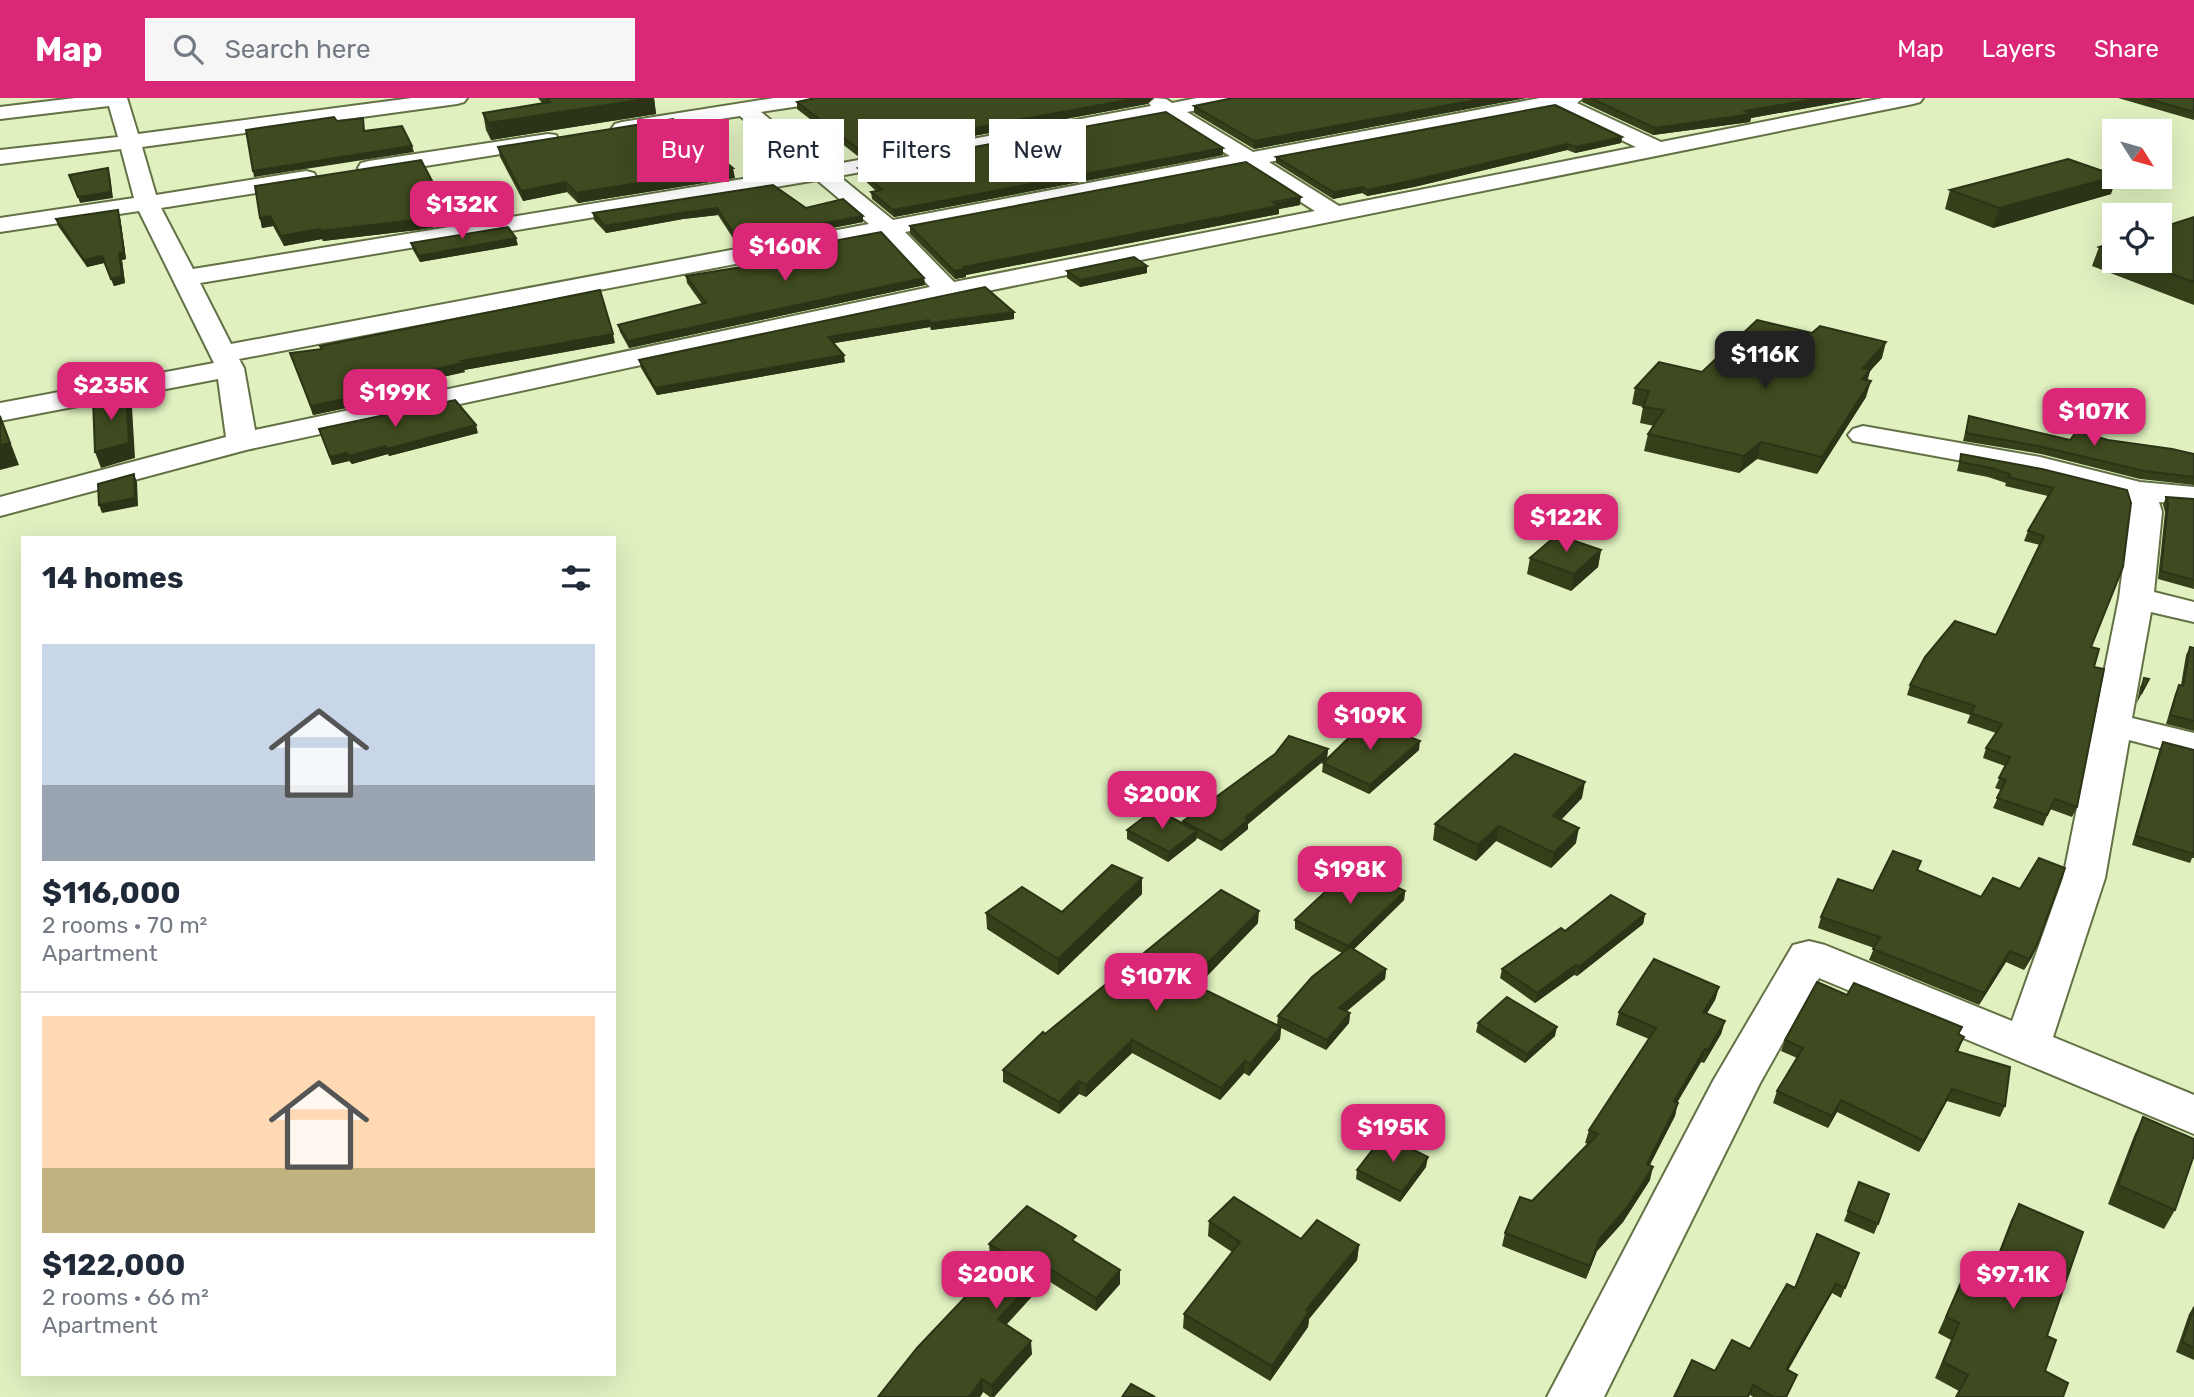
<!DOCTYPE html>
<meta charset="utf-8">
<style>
:root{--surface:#fff;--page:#f6f6f7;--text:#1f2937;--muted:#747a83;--line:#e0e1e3;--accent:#db2777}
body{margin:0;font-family:Rubik,sans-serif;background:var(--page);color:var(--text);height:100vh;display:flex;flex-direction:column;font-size:26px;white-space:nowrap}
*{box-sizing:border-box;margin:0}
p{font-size:23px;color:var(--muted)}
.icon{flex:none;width:38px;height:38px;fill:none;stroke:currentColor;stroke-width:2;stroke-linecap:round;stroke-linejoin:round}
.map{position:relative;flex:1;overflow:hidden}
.side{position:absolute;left:21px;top:438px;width:595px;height:840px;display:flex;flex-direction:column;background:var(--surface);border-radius:0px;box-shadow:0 7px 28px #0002}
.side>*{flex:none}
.guide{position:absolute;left:637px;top:21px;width:665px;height:63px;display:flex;gap:14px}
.needle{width:46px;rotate:127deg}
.tools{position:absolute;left:2102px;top:21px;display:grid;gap:14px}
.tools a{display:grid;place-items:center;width:70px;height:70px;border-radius:0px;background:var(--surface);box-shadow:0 7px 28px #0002;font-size:35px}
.price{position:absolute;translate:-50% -60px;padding:0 16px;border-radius:14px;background:var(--accent);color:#fff;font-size:23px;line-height:46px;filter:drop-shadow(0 2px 4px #0008)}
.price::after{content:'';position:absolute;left:50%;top:42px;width:21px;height:16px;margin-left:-10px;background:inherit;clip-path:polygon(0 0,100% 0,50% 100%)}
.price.selected{background:#222;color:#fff}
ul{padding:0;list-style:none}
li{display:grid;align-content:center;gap:14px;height:371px;padding:0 21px}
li+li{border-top:2px solid var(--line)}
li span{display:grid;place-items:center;height:217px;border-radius:0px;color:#555}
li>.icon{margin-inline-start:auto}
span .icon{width:126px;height:126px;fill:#fffc;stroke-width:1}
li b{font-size:30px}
h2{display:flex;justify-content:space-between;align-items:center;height:84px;padding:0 21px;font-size:30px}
.pill{padding:0 24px;border-radius:0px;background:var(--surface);box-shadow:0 7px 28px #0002;font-size:24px;line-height:63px}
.pill.selected{background:var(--accent);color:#fff}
header{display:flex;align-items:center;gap:42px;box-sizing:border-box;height:98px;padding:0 35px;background:var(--accent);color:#fff}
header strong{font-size:33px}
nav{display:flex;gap:38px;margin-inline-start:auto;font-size:24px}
.search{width:490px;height:63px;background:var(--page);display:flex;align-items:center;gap:18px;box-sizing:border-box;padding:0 24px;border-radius:0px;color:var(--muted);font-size:26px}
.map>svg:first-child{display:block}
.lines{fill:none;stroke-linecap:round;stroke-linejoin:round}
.minor-casing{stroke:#637145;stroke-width:4}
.minor{fill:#fff;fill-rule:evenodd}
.wall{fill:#35401b}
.shaded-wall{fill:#2b3416}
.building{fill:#3e4a1f;stroke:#2b3416;stroke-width:2}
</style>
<header>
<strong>Map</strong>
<div class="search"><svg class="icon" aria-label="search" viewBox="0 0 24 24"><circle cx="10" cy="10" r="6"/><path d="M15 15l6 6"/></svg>Search here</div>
<nav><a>Map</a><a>Layers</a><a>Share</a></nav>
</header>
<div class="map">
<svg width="2194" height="1299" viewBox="0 0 2194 1299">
<rect width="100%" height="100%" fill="#e0f0bf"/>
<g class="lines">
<g class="minor-casing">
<g id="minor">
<path d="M75 0H127L138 36 412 0H467L464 4 457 6 142 49 156 97 306 73 314 75 317 80 314 85 306 87 161 110 193 171 804 71 740 18 622 36 615 34 612 30 615 26 622 24 774 0H823L820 4 813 6 761 14 826 68 1151 8 1149 5 1155 0 1166 1 1172 5 1197 0H1240L1237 4 1187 14 1253 54 1540 0H1583L1577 5 1661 44 1883 0H1923L1920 4 1913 6 948 201 246 352 0 418V399L226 339 218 281 0 323V305L214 265 139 113 0 134V120L134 100 121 51 0 66V52L118 39 109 8 0 21V9ZM1554 10 1636 49 1339 108 1269 64ZM1166 18 1230 58 893 122 839 78ZM1246 69 1315 113 954 184 905 134ZM817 82 869 126 231 246 200 185ZM882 138 930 189 255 332 244 270 239 261Z"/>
<path d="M548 36 556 37 559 42 556 47 369 77 361 75 358 70 361 65 369 63Z"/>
<path d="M1863 328 2040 359 2140 384 2194 389V407L2159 404 2162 414 2154 494 2194 504V524L2151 514 2132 620 2194 635V659L2129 642 2105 780 2053 939 2194 997V1036L1819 880 1760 985 1604 1299H1547L1713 983 1793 847 1809 843 1825 847 2012 923 2063 780 2119 500 2130 414 2126 399 2039 377 1853 343 1848 337 1853 331Z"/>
</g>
</g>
<use href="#minor" class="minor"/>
</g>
<g class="wall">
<path d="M538 0H654L656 16 491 42 486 32 483 15 542 5Z"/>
<path d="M815 0H1153L1147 6 859 59 797 11V4Z"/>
<path d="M1526 0 1254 51 1194 15V8Z"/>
<path d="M1583 0H1863L1751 20 1750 24 1653 37 1582 4Z"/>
<path d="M2118 0H2194V22Z"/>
<path d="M1622 39 1621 45 1575 55 1567 52 1414 89 1367 98 1362 95 1333 101 1276 65V59Z"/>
<path d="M498 49 735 80 578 105 567 94 523 103 500 59Z"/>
<path d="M1223 50V57L894 119 872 101 871 94 876 93 859 77 858 70Z"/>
<path d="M773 87 806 110 863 118V124L738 148 718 117 683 121 606 135 594 122 593 115Z"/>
<path d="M1950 92 2111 96 1993 130 1945 111Z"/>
<path d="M442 102 496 119 417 132 323 143 322 141 284 148 273 128 262 130 260 120Z"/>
<path d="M1300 107 1279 111V116L966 177V179L955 181 910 136V128Z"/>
<path d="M120 119 126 161 122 162 125 185 114 188 104 165 87 169 58 128 56 121Z"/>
<path d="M2194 119V207L2092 168 2099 149 2114 144V163H2160Z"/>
<path d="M411 145 518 147 420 164 413 152Z"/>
<path d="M749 159 924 180 925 187 629 250 620 234 618 227 702 206 687 185 686 178 751 167Z"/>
<path d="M1147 168V175L1080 189 1067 180V173Z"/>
<path d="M985 189 1014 214V221L931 232 930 229 834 245 845 264 657 297 641 270 639 262Z"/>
<path d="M615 245 464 272 465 274 438 280 441 290 313 317 290 255 321 252 320 248Z"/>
<path d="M1882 260 1870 273 1867 282 1866 299 1817 376 1757 361 1739 375 1644 353 1648 336 1654 328 1640 325 1643 309 1632 306 1635 290 1702 274Z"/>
<path d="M1969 318 2070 342H2108L2194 356V387L2140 381 2041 356 1963 343Z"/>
<path d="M319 331 478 335 389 358 388 356 352 366 349 363 332 367Z"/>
<path d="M1961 356 2127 392 2091 549 2094 569 2077 709 2072 719 2050 711 2043 728 1993 710 2001 692 1995 690 2005 668 1983 660 1986 650 1996 635 1967 625 1970 617 1907 597 1910 587 1996 537 2040 447 2024 443 2028 433 2048 398 2005 388 2006 385 1988 379 1957 373Z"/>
<path d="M2166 399 2194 401V491L2158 481 2165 414 2163 407Z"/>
<path d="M1601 452 1598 469 1571 493 1527 476 1530 460Z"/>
<path d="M2190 549 2194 550V633L2166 626 2175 596 2179 587H2181L2186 557Z"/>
<path d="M2144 580 2149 581 2137 605 2140 589Z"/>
<path d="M2163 644 2194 652V760H2192L2190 765 2132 747 2159 653Z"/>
<path d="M1328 651 1327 660 1248 726V731L1221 753 1197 740 1196 742 1168 764 1127 741V732L1183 726V723Z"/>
<path d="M1419 652 1369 696 1322 674 1323 665Z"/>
<path d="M1582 700 1561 722 1576 745 1551 770 1496 743 1476 763 1433 742 1435 726Z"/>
<path d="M1917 772 2037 847 2032 859 2024 872 2006 864 1979 907 1869 862 1874 850 1818 830 1821 819Z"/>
<path d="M1405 793 1404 802 1354 851 1386 871 1385 881 1346 914 1350 915 1349 925 1326 952 1281 930 1280 941 1249 978 1244 975 1220 1002 1132 955 1086 999 1079 996 1059 1016 1003 984V972L1045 936 1258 825 1197 888 1277 927 1278 918 1342 855 1295 831V822Z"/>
<path d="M1142 796 1058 877 987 831 986 815 1062 814Z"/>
<path d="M1645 816 1643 826 1577 878 1574 877 1535 905 1500 880 1502 871 1565 833Z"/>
<path d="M1719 889 1715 902 1707 915 1725 923 1721 936 1704 965 1701 964 1677 1005 1675 1018 1650 1067V1082L1623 1124 1597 1153 1586 1181 1502 1148 1505 1135 1532 1103 1588 1046 1585 1045 1589 1032 1649 941 1616 927 1619 914Z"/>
<path d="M1847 897 1962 929 1959 937 1964 939 1958 954 2005 1008 2000 1019 1947 1003 1919 1054 1837 1014 1828 1030 1773 1005 1777 993 1797 960 1781 953 1785 942Z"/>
<path d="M1478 925 1555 938 1525 965 1476 934Z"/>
<path d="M2143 1019 2175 1112 2164 1131 2108 1106 2134 1038Z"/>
<path d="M1426 1069 1400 1104 1356 1081 1357 1072Z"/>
<path d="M1859 1084 1878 1126 1874 1136 1844 1123Z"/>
<path d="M2019 1106 2083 1134 1959 1293 1935 1280 1951 1242 1938 1235 1972 1159 1993 1169 2011 1122Z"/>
<path d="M1209 1123 1301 1141 1359 1147 1357 1162 1309 1221 1308 1229 1270 1283 1183 1230 1184 1216 1232 1154 1208 1138Z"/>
<path d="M1076 1144 1120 1186 1096 1213 1047 1182 1006 1226 1032 1256 994 1299H990L983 1294 980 1299H878L998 1164 990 1159 989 1146Z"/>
<path d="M1859 1155 1841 1200 1832 1195 1788 1272 1797 1277 1787 1299H1753L1715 1273 1750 1251Z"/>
<path d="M2194 1208V1262L2176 1254 2189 1216Z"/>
</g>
<g class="shaded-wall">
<path d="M654 0 656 16 491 42 488 25Z"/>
<path d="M1139 0H1153L1147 6 859 59 858 51Z"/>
<path d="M1487 0H1526L1254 51V43Z"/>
<path d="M1822 0H1863L1751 20 1750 24 1653 37 1655 30Z"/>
<path d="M1622 39 1621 45 1575 55 1576 49Z"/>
<path d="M1568 46 1567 52 1414 89 1367 98V92Z"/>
<path d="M412 48 414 54 254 79 253 73Z"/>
<path d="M1223 50V57L894 119 893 112Z"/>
<path d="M108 70 110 77 113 100 80 105 78 99Z"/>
<path d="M733 70 735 80 578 105 576 95Z"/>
<path d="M2114 79H2117L2111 96 1993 130 1999 110Z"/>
<path d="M566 84 567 94 523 103 521 93Z"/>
<path d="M1363 89 1362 95 1333 101V94Z"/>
<path d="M1301 99 1300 107 1279 111V116L966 177V179L955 181 954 173 963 169Z"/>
<path d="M494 109 496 119 417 132 323 143 322 141 284 148 281 138 320 131Z"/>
<path d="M717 110 718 117 683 121 606 135 605 128 682 115Z"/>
<path d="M118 112 120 119 126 161 122 162 125 185 114 188 111 181 119 155Z"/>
<path d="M270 118 273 128 262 130 260 120Z"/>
<path d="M863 118V124L738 148 737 141Z"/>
<path d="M516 140 518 147 420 164 419 158Z"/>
<path d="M102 158 104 165 87 169 84 162Z"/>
<path d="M1147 168V175L1080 189V182Z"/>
<path d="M924 180 925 187 629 250 628 243Z"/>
<path d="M1014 214V221L931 232V225Z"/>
<path d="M929 222 930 229 829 246 828 239Z"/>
<path d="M613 236 615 245 464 272 465 274 433 281 431 272 461 263Z"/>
<path d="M1886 244 1882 260 1870 273 1866 288 1857 297 1863 270Z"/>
<path d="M844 257 845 264 657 297 655 290Z"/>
<path d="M439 281 441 290 313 317 311 308Z"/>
<path d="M1871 283 1866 299 1817 376 1822 359Z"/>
<path d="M126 295 132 310 135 360 101 370 95 354Z"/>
<path d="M0 317 19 367 0 372Z"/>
<path d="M476 327 478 335 389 358 387 351Z"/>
<path d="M1761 344 1757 361 1739 375 1744 358Z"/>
<path d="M386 348 388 356 352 366 349 358Z"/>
<path d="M347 355 349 363 332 367 330 359Z"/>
<path d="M134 376 137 384 138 408 102 415 99 407Z"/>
<path d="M1601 452 1598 469 1571 493 1574 476Z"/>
<path d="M1420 643 1419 652 1369 696 1370 687Z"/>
<path d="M1328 651 1327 660 1248 726V731L1221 753 1222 744 1245 720Z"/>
<path d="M1585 684 1582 700 1550 733 1553 718Z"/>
<path d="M1499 728 1496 743 1476 763 1478 747Z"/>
<path d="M1579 730 1576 745 1551 770 1554 755Z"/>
<path d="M1197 733 1196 742 1168 764 1169 754Z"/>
<path d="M1142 780V796L1058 877V861Z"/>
<path d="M1405 793 1404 802 1347 858 1348 848Z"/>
<path d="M1259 813 1258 825 1189 897V884Z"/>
<path d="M1645 816 1643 826 1577 878 1579 869Z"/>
<path d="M2037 847 2032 859 2024 872 2029 861Z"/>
<path d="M2010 853 2006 864 1979 907 1984 895Z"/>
<path d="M1576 867 1574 877 1535 905 1537 895Z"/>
<path d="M1386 871 1385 881 1338 920 1339 910Z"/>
<path d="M1719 889 1715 902 1700 927 1703 914Z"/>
<path d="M1350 915 1349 925 1326 952 1327 942Z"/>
<path d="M1725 923 1721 936 1704 965 1708 952Z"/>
<path d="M1281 929 1280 941 1249 978 1250 966Z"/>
<path d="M1557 929 1555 938 1525 965 1527 956Z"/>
<path d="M1132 942V955L1086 999V987Z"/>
<path d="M1705 951 1701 964 1670 1016 1674 1003Z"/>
<path d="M1245 963 1244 975 1220 1002 1221 990Z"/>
<path d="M1079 983V996L1059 1016V1004Z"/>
<path d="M1952 991 1947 1003 1919 1054 1924 1043Z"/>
<path d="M1841 1002 1837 1014 1828 1030 1832 1018Z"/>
<path d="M1678 1005 1675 1018 1643 1079 1647 1066Z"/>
<path d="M1428 1059 1426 1069 1400 1104 1402 1094Z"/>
<path d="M1653 1069 1650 1082 1623 1124 1597 1153 1586 1181 1590 1168 1600 1140Z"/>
<path d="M1359 1147 1357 1162 1309 1221 1308 1229 1270 1283 1272 1268 1306 1212Z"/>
<path d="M1047 1169V1182L999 1235 998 1221Z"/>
<path d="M1120 1172V1186L1096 1213V1200Z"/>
<path d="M1836 1186 1832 1195 1783 1281 1786 1271Z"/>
<path d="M1031 1243 1032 1256 994 1299H992V1287Z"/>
<path d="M982 1281 983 1294 980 1299H969Z"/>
</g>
<g class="building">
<path d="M547 0H652L488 25 483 15 550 4Z"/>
<path d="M815 0H1139L858 51 797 4Z"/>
<path d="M1233 0H1487L1254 43 1194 8Z"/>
<path d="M1590 0H1822L1745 13 1752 16 1655 30Z"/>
<path d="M2145 0H2194V14Z"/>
<path d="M1555 7 1622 39 1576 49 1568 46 1415 82 1367 92 1363 89 1333 94 1276 59Z"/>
<path d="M1166 14 1223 50 893 112 871 94 882 92 858 70Z"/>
<path d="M334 19 337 23 363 20 364 33 402 28 412 48 253 73 246 32Z"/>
<path d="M673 21 733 70 576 95 566 84 521 93 498 49Z"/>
<path d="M2068 61 2114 77V79L1999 110 1950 92Z"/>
<path d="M421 62 442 102 482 93 494 109 415 122 320 133V131L281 138 270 118 260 120 255 88Z"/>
<path d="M1246 64 1301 99 1273 104 1279 108 963 169 965 171 954 173 910 128Z"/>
<path d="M108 70 111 94 78 99 69 77Z"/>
<path d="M773 87 806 110 843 101 863 118 737 141 717 110 682 115 605 128 593 115Z"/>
<path d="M118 112 124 154 119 155 122 178 111 181 102 158 84 162 56 121Z"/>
<path d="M2194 119V184L2136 163H2160V130Z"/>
<path d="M508 129 516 140 419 158 411 145Z"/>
<path d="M881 134 924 180 628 243 618 227 706 205 686 178 754 167 749 159Z"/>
<path d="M2114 144V155L2099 149Z"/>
<path d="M1134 159 1147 168 1080 182 1067 173Z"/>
<path d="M985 189 1014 214 931 225 929 222 828 239 844 257 655 290 639 262Z"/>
<path d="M600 192 613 236 461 263 463 265 431 272 439 281 311 308 290 255 322 251 320 248Z"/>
<path d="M1757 222 1812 235 1820 228 1886 244 1863 270 1870 272 1862 281 1871 283 1822 359 1761 344 1744 358 1648 336 1664 312 1643 309 1649 293 1635 290 1659 264 1702 274Z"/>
<path d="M126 295 129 345 95 354 93 301Z"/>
<path d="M455 302 476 327 387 351 386 348 349 358 347 355 330 359 319 331Z"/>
<path d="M0 318 10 345 0 347Z"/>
<path d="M1969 318 2070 342 2077 333 2108 342 2172 351 2194 356V379L2144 373 2043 349 1966 335Z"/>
<path d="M1961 356 2042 371 2127 392 2131 405 2123 469 2091 549 2099 551 2094 569 2104 571 2077 709 2055 701 2047 717 1997 700 2006 682 1999 680 2010 659 1986 650 2002 626 1971 615 1975 608 1910 587 1925 559 1955 523 1996 537 2044 438 2028 433 2053 390 2008 379 2010 376 1991 370 1960 364Z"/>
<path d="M134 376 135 400 99 407 98 386Z"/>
<path d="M2166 399 2194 401V482L2161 473 2168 406Z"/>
<path d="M1557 437 1601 452 1574 476 1530 460Z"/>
<path d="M2190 549 2194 550V623L2170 617 2179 587 2183 588Z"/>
<path d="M2144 580 2149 581 2141 596Z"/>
<path d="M1367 622 1420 643 1370 687 1323 665Z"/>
<path d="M1289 638 1328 651 1245 720 1248 722 1222 744 1183 723 1275 656Z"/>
<path d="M2163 644 2194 652V756L2136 738Z"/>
<path d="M1515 656 1585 684 1553 718 1579 730 1554 755 1499 728 1478 747 1435 726Z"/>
<path d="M1155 711 1197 733 1169 754 1127 732Z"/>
<path d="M1893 753 1921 763 1917 772 1981 799 1993 780 2020 791 2039 760 2065 770 2037 847 2029 861 2010 853 1984 895 1873 851 1880 839 1821 819 1838 781 1873 793Z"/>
<path d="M1112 767 1142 780 1058 861 986 815 1022 789 1062 814Z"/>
<path d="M1353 768 1405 793 1348 848 1295 822Z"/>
<path d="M1221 792 1259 813 1189 884 1281 929 1250 966 1245 963 1221 990 1132 942 1086 987 1079 983 1059 1004 1003 972 1043 934 1045 936Z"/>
<path d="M1611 797 1645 816 1579 869 1576 867 1537 895 1502 871 1561 830 1565 833Z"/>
<path d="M1350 849 1386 871 1339 910 1350 915 1327 942 1278 918 1312 879Z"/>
<path d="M1654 861 1719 889 1703 914 1725 923 1708 952 1705 951 1674 1003 1678 1005 1647 1066 1653 1069 1626 1111 1600 1140 1590 1168 1505 1135 1520 1099 1532 1103 1598 1036 1589 1032 1656 930 1619 914Z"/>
<path d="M1817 884 1847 897 1854 885 1962 929 1958 936 1964 939 1956 953 2010 969 2005 1008 1952 991 1924 1043 1841 1002 1832 1018 1777 993 1803 950 1785 942Z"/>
<path d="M1507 899 1557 929 1527 956 1478 925Z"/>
<path d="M2143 1019 2194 1041V1057L2175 1112 2118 1087Z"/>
<path d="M1384 1037 1428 1059 1402 1094 1357 1072Z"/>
<path d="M1859 1084 1889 1096 1878 1126 1848 1113Z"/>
<path d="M1234 1099 1301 1141 1317 1122 1359 1147 1306 1212 1309 1214 1272 1268 1184 1216 1240 1144 1209 1123Z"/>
<path d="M2019 1106 2083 1134 2047 1238 2056 1242 2045 1273 2068 1285 2063 1299H1956L1968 1277 1943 1264 1959 1225 1946 1219 1972 1159 1994 1170Z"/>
<path d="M1027 1108 1076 1138 1072 1142 1120 1172 1096 1200 1047 1169 998 1221 1031 1243 992 1287 982 1281 969 1299H878L917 1250 1006 1156 989 1146Z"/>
<path d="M1817 1136 1859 1155 1845 1190 1836 1186 1786 1271 1797 1277 1786 1299H1774L1753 1287 1748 1299H1674L1692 1262 1715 1273 1732 1242 1750 1251 1787 1186 1795 1190Z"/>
<path d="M2194 1209V1250L2182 1244Z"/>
<path d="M1131 1286 1155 1299H1122Z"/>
</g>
</svg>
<div class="tools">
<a><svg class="needle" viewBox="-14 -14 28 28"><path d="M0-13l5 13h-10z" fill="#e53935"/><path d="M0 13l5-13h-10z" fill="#747a83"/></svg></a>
<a><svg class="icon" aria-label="locate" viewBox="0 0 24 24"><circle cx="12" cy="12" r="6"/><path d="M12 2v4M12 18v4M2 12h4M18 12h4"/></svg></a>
</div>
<b class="price" style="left:462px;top:143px">$132K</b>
<b class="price" style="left:785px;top:185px">$160K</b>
<b class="price selected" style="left:1765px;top:293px">$116K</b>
<b class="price" style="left:111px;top:324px">$235K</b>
<b class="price" style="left:395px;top:331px">$199K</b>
<b class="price" style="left:2094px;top:350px">$107K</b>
<b class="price" style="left:1566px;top:456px">$122K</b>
<b class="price" style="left:1370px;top:654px">$109K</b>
<b class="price" style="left:1162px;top:733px">$200K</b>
<b class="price" style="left:1350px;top:808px">$198K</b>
<b class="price" style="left:1156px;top:915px">$107K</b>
<b class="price" style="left:1393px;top:1066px">$195K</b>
<b class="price" style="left:996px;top:1213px">$200K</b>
<b class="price" style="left:2013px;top:1213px">$97.1K</b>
<div class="guide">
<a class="pill selected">Buy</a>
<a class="pill">Rent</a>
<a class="pill">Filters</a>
<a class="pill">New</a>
</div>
<section class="side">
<h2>14 homes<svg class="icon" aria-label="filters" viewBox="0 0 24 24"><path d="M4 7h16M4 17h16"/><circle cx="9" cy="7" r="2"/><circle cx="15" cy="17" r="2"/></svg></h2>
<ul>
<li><span style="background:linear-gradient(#c9d6e8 65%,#9aa5b1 0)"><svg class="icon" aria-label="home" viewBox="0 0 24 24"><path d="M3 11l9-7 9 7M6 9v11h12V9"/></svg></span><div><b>$116,000</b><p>2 rooms · 70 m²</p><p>Apartment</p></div></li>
<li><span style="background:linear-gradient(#ffd9b3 70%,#c2b280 0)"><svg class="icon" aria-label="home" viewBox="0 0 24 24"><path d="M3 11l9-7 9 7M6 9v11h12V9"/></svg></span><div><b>$122,000</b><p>2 rooms · 66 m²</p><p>Apartment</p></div></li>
</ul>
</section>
</div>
